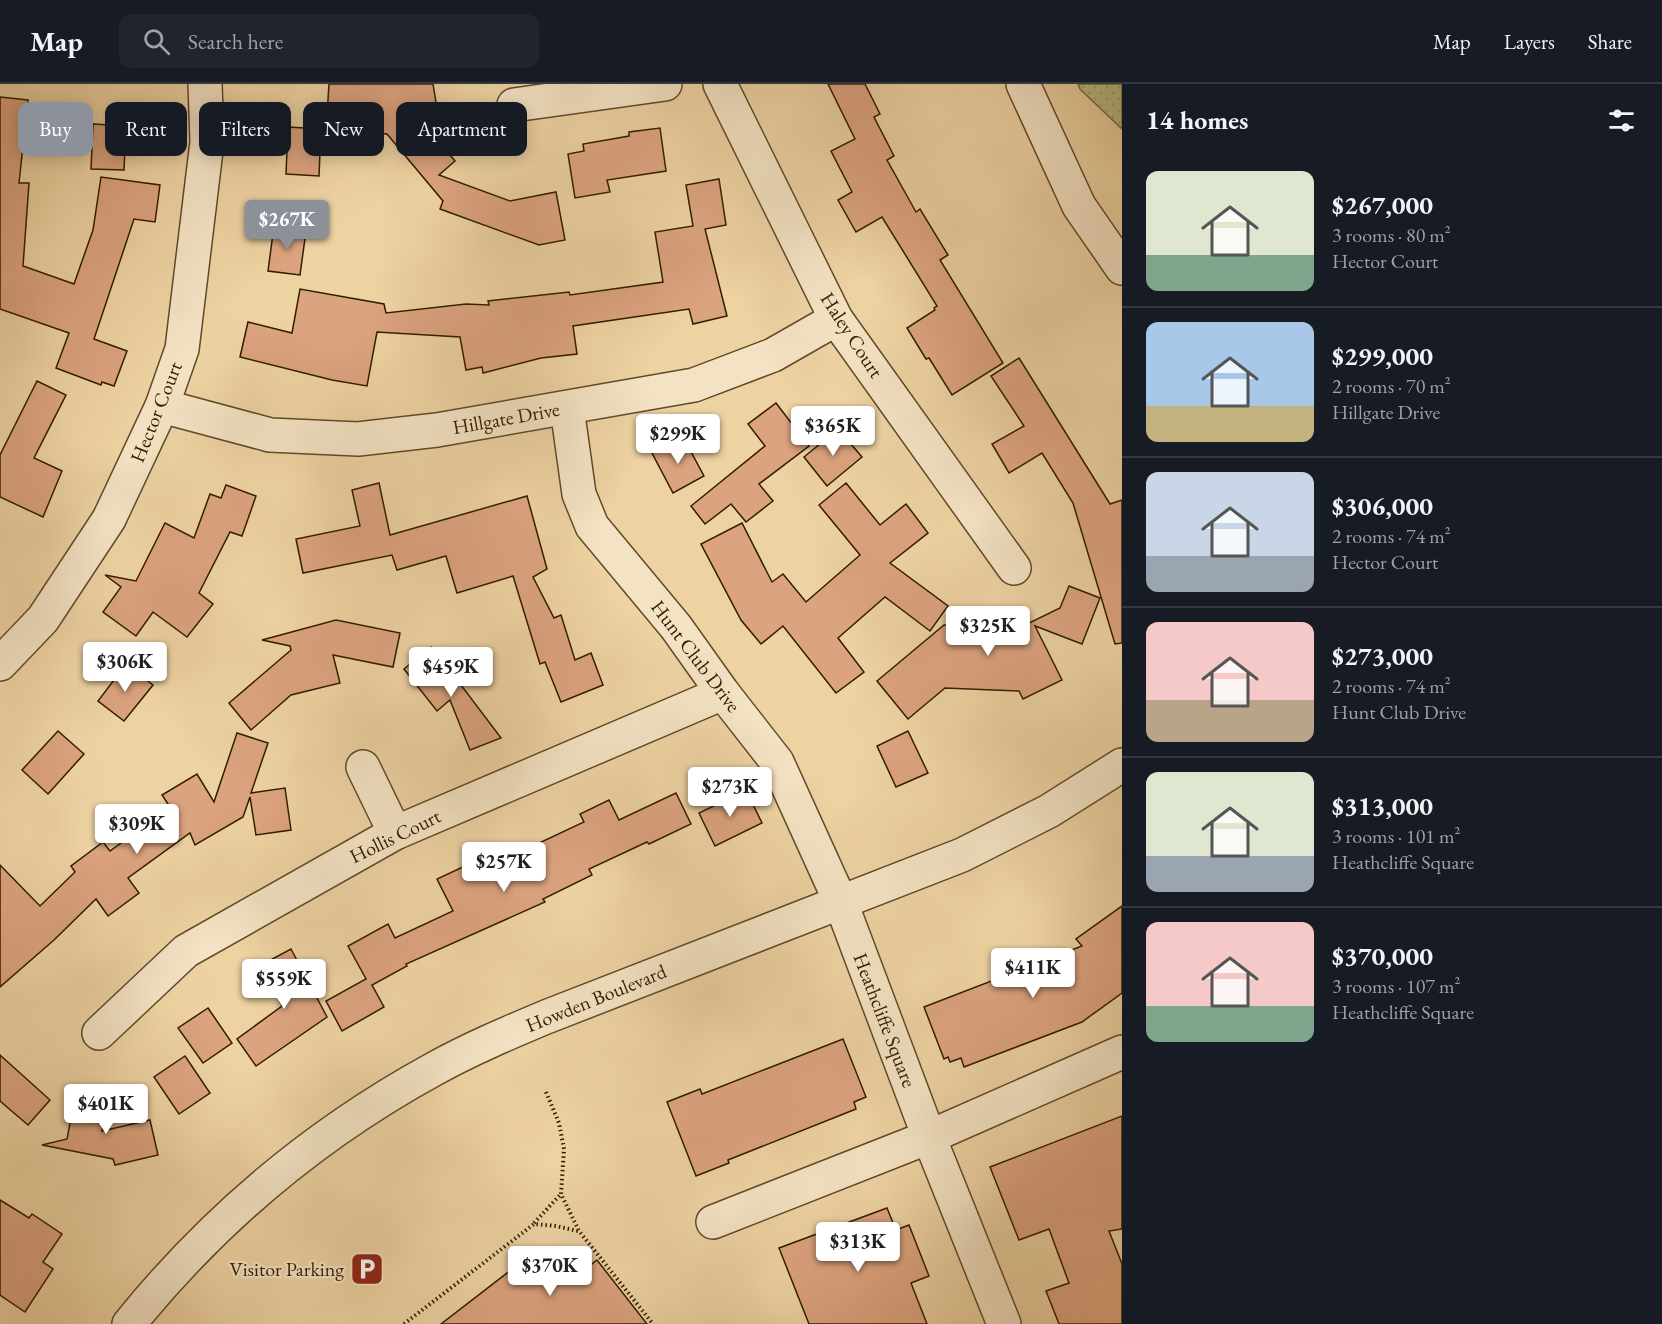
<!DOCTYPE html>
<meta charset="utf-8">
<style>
:root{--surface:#171b24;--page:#20242c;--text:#f1f3f6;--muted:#9ea1a6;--line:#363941;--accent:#8c9099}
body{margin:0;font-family:"EB Garamond",serif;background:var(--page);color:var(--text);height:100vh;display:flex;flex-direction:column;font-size:22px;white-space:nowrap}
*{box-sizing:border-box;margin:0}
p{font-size:20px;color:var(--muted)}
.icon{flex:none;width:33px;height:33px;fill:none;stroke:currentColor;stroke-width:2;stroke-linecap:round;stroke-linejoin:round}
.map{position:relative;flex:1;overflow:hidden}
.side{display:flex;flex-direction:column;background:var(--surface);width:540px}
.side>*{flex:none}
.hud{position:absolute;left:18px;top:18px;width:570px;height:54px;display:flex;gap:12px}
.price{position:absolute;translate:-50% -51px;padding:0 14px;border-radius:6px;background:#fff;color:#222;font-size:20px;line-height:39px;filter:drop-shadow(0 2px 3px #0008)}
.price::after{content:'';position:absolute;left:50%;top:36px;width:18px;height:14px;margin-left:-9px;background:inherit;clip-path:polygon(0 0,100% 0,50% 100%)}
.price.selected{background:var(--accent);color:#fff}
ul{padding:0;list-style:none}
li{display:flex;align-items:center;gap:18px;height:150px;padding:0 24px}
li+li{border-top:2px solid var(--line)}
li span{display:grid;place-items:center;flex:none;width:168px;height:120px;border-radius:12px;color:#555}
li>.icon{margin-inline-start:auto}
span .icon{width:72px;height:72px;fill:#fffc;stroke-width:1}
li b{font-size:26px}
h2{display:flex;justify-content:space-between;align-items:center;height:72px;padding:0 24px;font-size:26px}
.chip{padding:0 21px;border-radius:12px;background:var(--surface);box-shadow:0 3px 15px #0003;font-size:21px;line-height:54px}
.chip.selected{background:var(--accent);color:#fff}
header{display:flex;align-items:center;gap:36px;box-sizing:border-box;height:84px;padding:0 30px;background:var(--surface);border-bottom:2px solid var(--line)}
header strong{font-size:28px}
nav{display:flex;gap:33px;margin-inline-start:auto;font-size:21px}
.search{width:420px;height:54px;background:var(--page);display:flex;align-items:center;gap:15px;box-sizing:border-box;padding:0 21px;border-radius:12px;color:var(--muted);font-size:22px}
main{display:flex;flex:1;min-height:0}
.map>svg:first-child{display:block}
.park{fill:url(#park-dots);stroke:#746c43;stroke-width:1.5}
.building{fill:#dba37e;stroke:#311c00;stroke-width:1.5}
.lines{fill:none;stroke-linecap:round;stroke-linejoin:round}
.minor-casing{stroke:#604a28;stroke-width:36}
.path{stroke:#311c00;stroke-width:4;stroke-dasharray:1.5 3;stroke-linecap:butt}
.minor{stroke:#f3e2c3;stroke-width:33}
.labels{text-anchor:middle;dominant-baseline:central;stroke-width:4.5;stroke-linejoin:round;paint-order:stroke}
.street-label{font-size:20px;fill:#311c00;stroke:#f3e2c3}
.poi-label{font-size:20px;fill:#311c00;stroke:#f3e2c3;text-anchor:end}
</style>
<header>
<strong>Map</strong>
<div class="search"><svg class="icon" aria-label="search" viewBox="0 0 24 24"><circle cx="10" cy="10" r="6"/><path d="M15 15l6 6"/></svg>Search here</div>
<nav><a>Map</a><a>Layers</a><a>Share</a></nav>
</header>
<main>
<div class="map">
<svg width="1122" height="1240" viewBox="0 0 1122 1240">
<defs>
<pattern id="park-dots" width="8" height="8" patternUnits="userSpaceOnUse" patternTransform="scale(1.5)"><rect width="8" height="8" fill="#b7bd86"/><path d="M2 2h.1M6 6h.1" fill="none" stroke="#9ea272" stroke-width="1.8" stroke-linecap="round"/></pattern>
</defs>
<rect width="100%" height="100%" fill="#edd2a2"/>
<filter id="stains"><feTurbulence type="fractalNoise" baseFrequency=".00333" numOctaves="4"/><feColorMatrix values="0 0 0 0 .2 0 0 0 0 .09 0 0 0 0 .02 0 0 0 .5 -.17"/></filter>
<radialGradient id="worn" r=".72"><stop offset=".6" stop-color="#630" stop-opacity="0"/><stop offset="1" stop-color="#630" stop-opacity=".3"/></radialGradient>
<path class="park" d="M1078 0H1122V45L1080 5Z"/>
<g class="building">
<path d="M329 0H433L437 25 415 29 455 77 439 91 510 117 556 108 565 156 539 161 440 125 443 117 387 50 326 47Z"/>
<path d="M828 0H865L880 30 874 33 894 72 887 76 916 128 920 125 948 171 940 176 1003 279 952 311 929 274 926 275 907 244 935 226 934 224 937 222 882 133 856 148 838 116 852 108 831 67 855 55Z"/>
<path d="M0 13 28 16 19 99H29L23 182 74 200 93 146 101 93 160 101 155 138 134 135 94 255 127 267 114 302 102 298 101 301 56 284 69 249 0 225Z"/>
<path d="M93 40 126 42 124 86 91 85Z"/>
<path d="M288 43 321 45 319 92 286 90Z"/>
<path d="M660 44 666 87 607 96 610 108 575 114 568 70 584 67 583 60 629 52V48Z"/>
<path d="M719 95 726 141 705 145 727 232 693 240 689 225 573 242 577 270 541 274 483 289 482 283 466 286 460 253 377 248 367 302 332 296 240 273 248 238 292 249 300 205 384 220 386 229 466 220 489 221 488 217 569 208 570 211 663 198 655 148 693 142 686 101Z"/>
<path d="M274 142 306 147 300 191 268 187Z"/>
<path d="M1019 274 1110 420 1122 416V559L1115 560 1073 419 1042 369 1009 389 992 360 1024 342 991 292Z"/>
<path d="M37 297 66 311 34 374 62 387 43 433 0 413V371Z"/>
<path d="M776 319 809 362 759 400 773 417 746 438 731 420 705 440 691 422 765 362 748 340Z"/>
<path d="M838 345 862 373 827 402 804 373Z"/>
<path d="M683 353 704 392 673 409 652 369Z"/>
<path d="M379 399 390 451 527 412 547 485 533 493 554 534 561 531 575 576 591 569 603 601 561 618 545 578 540 580 513 492 457 509 446 472 397 486 392 471 303 489 296 455 360 442 352 406Z"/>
<path d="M846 399 880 441 906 420 928 449 890 479 948 522 930 547 885 513 838 554 864 588 836 609 783 542 761 560 741 536 701 460 742 439 772 498 783 490 806 518 860 471 819 421Z"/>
<path d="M226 401 256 412 242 452 230 448 199 509 213 520 187 553 153 528 136 552 103 528 121 503 105 491 136 497 165 439 194 454 210 410 221 414Z"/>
<path d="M1069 502 1100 514 1082 560 1035 542 1062 596 1023 615 1019 607 945 604 908 635 877 597 944 541 1019 544 1060 524Z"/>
<path d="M336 536 400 549 393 583 333 571 340 599 291 611 251 646 229 619 291 566 290 562 262 556Z"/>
<path d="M431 563 464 605 501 654 470 666 450 616 437 627 404 585Z"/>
<path d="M126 580 153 601 124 637 98 617Z"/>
<path d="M58 647 84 670 48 710 22 686Z"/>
<path d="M908 647 928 689 896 703 877 662Z"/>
<path d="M237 649 268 659 251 709 285 704 291 746 256 751 250 713 243 733 195 761 190 749 128 794 139 809 108 832 96 815 54 856 0 903V781L40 822 75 788 71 782 103 758 110 767 170 723 162 711 197 690 214 718Z"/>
<path d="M746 706 762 739 715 762 699 729Z"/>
<path d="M676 709 691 740 649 760 647 758 589 785 592 791 543 815 545 818 406 880 407 882 372 901 384 923 342 947 326 917 366 895 348 862 388 840 395 854 453 827 437 795 467 781 469 785 515 763 518 769 584 738 580 730 609 716 619 736Z"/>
<path d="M1122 822V909L1082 938 964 983 961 974 950 978 948 973 944 975 924 923 1082 862 1076 855Z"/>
<path d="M291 865 327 933 256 982 237 955 282 922 261 881Z"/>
<path d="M208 924 232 959 203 979 178 944Z"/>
<path d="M843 955 866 1013 854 1018 856 1025 728 1076 729 1079 696 1092 667 1018 700 1005 702 1010Z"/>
<path d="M0 971 50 1016 28 1041 0 1017Z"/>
<path d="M185 972 210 1009 179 1030 154 993Z"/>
<path d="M75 1013 107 1019 102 1047 150 1036 158 1071 115 1081 113 1075 42 1061 67 1055Z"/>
<path d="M1122 1032V1145L1109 1147 1122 1180V1240H1059L1046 1207 1069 1199 1049 1145 1019 1156 990 1083Z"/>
<path d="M0 1116 29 1134 32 1130 62 1150 43 1178 53 1185 25 1228 0 1211Z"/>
<path d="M887 1124 896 1146 909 1141 929 1192 911 1199 927 1240H809L779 1164Z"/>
<path d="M559 1163 580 1189 597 1176 647 1240H441L529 1172 536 1181Z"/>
</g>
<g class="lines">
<g class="minor-casing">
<g id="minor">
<path d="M720 0 836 235 1014 484"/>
<path d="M1023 0 1079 122 1122 184"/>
<path d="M514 21 665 0"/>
<path d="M162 322 270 351 358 355 437 346 694 301 773 271 836 235"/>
<path d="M567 324 579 410 592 442 676 543 723 609 777 678 841 819 929 1053 1004 1240"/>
<path d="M0 580 43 535 109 435 162 322 182 265 207 58 205 0"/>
<path d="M363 683 395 749"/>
<path d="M99 949 186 867 395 749 723 609"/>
<path d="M713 1138 929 1053 1122 968"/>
<path d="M129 1240C213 1136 317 1049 434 985 470 965 508 949 546 933L962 771 1049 727 1122 681"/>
</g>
</g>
<g class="path">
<path d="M546 1008 559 1039 564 1065 561 1110 579 1147 653 1240"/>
<path d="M534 1139 561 1110"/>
<path d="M404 1240 534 1140 556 1142 578 1147"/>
</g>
<use href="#minor" class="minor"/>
</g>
<defs>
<g id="parking-square" transform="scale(1.725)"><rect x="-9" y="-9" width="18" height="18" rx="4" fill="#8f2418" stroke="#f3e2c3"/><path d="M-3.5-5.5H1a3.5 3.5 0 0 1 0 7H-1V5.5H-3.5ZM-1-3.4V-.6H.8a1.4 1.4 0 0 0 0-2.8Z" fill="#fff"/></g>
</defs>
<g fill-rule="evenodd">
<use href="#parking-square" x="367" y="1185"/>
</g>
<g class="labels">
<g class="street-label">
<text transform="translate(852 251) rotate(57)">Haley Court</text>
<text transform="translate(156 328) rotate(-68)">Hector Court</text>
<text transform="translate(506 334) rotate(-10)">Hillgate Drive</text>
<text transform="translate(696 572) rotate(53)">Hunt Club Drive</text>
<text transform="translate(395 752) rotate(-26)">Hollis Court</text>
<text transform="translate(596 914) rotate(-22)">Howden Boulevard</text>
<text transform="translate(885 936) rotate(69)">Heathcliffe Square</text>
</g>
<g class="poi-label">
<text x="344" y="1185">Visitor Parking</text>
</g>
</g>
<rect width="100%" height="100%" filter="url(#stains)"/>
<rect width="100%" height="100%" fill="url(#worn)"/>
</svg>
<b class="price selected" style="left:287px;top:167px">$267K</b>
<b class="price" style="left:833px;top:373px">$365K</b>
<b class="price" style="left:678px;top:381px">$299K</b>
<b class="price" style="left:988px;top:573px">$325K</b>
<b class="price" style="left:125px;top:609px">$306K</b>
<b class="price" style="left:451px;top:614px">$459K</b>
<b class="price" style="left:730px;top:734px">$273K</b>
<b class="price" style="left:137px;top:771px">$309K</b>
<b class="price" style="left:504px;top:809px">$257K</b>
<b class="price" style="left:1033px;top:915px">$411K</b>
<b class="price" style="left:284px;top:926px">$559K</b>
<b class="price" style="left:106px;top:1051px">$401K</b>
<b class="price" style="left:858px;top:1189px">$313K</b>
<b class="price" style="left:550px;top:1213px">$370K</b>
<div class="hud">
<a class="chip selected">Buy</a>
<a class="chip">Rent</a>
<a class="chip">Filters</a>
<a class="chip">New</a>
<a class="chip">Apartment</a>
</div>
</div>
<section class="side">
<h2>14 homes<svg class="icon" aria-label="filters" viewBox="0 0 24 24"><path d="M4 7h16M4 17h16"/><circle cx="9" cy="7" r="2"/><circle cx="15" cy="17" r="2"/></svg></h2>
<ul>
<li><span style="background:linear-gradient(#dfe7d0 70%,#7fa58c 0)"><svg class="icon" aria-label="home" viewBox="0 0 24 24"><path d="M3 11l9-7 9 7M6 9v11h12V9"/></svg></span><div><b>$267,000</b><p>3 rooms · 80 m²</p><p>Hector Court</p></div></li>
<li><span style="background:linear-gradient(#a9c7e8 70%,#c2b280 0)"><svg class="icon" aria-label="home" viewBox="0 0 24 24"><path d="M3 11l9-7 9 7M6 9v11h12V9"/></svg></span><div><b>$299,000</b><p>2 rooms · 70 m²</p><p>Hillgate Drive</p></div></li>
<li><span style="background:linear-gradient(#c9d6e8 70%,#9aa5b1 0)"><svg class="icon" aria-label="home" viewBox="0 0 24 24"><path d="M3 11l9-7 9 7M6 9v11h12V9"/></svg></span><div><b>$306,000</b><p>2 rooms · 74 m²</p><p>Hector Court</p></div></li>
<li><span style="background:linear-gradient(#f6c9c9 65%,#b9a48a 0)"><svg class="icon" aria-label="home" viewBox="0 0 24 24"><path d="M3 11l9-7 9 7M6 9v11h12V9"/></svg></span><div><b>$273,000</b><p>2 rooms · 74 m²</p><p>Hunt Club Drive</p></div></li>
<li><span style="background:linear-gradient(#dfe7d0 70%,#9aa5b1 0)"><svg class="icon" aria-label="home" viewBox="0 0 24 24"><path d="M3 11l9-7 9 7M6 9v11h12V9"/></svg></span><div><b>$313,000</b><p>3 rooms · 101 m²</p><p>Heathcliffe Square</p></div></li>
<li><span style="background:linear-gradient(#f6c9c9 70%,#7fa58c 0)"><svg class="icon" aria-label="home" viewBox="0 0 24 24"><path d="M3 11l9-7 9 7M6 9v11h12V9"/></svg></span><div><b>$370,000</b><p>3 rooms · 107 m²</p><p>Heathcliffe Square</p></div></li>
</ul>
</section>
</main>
